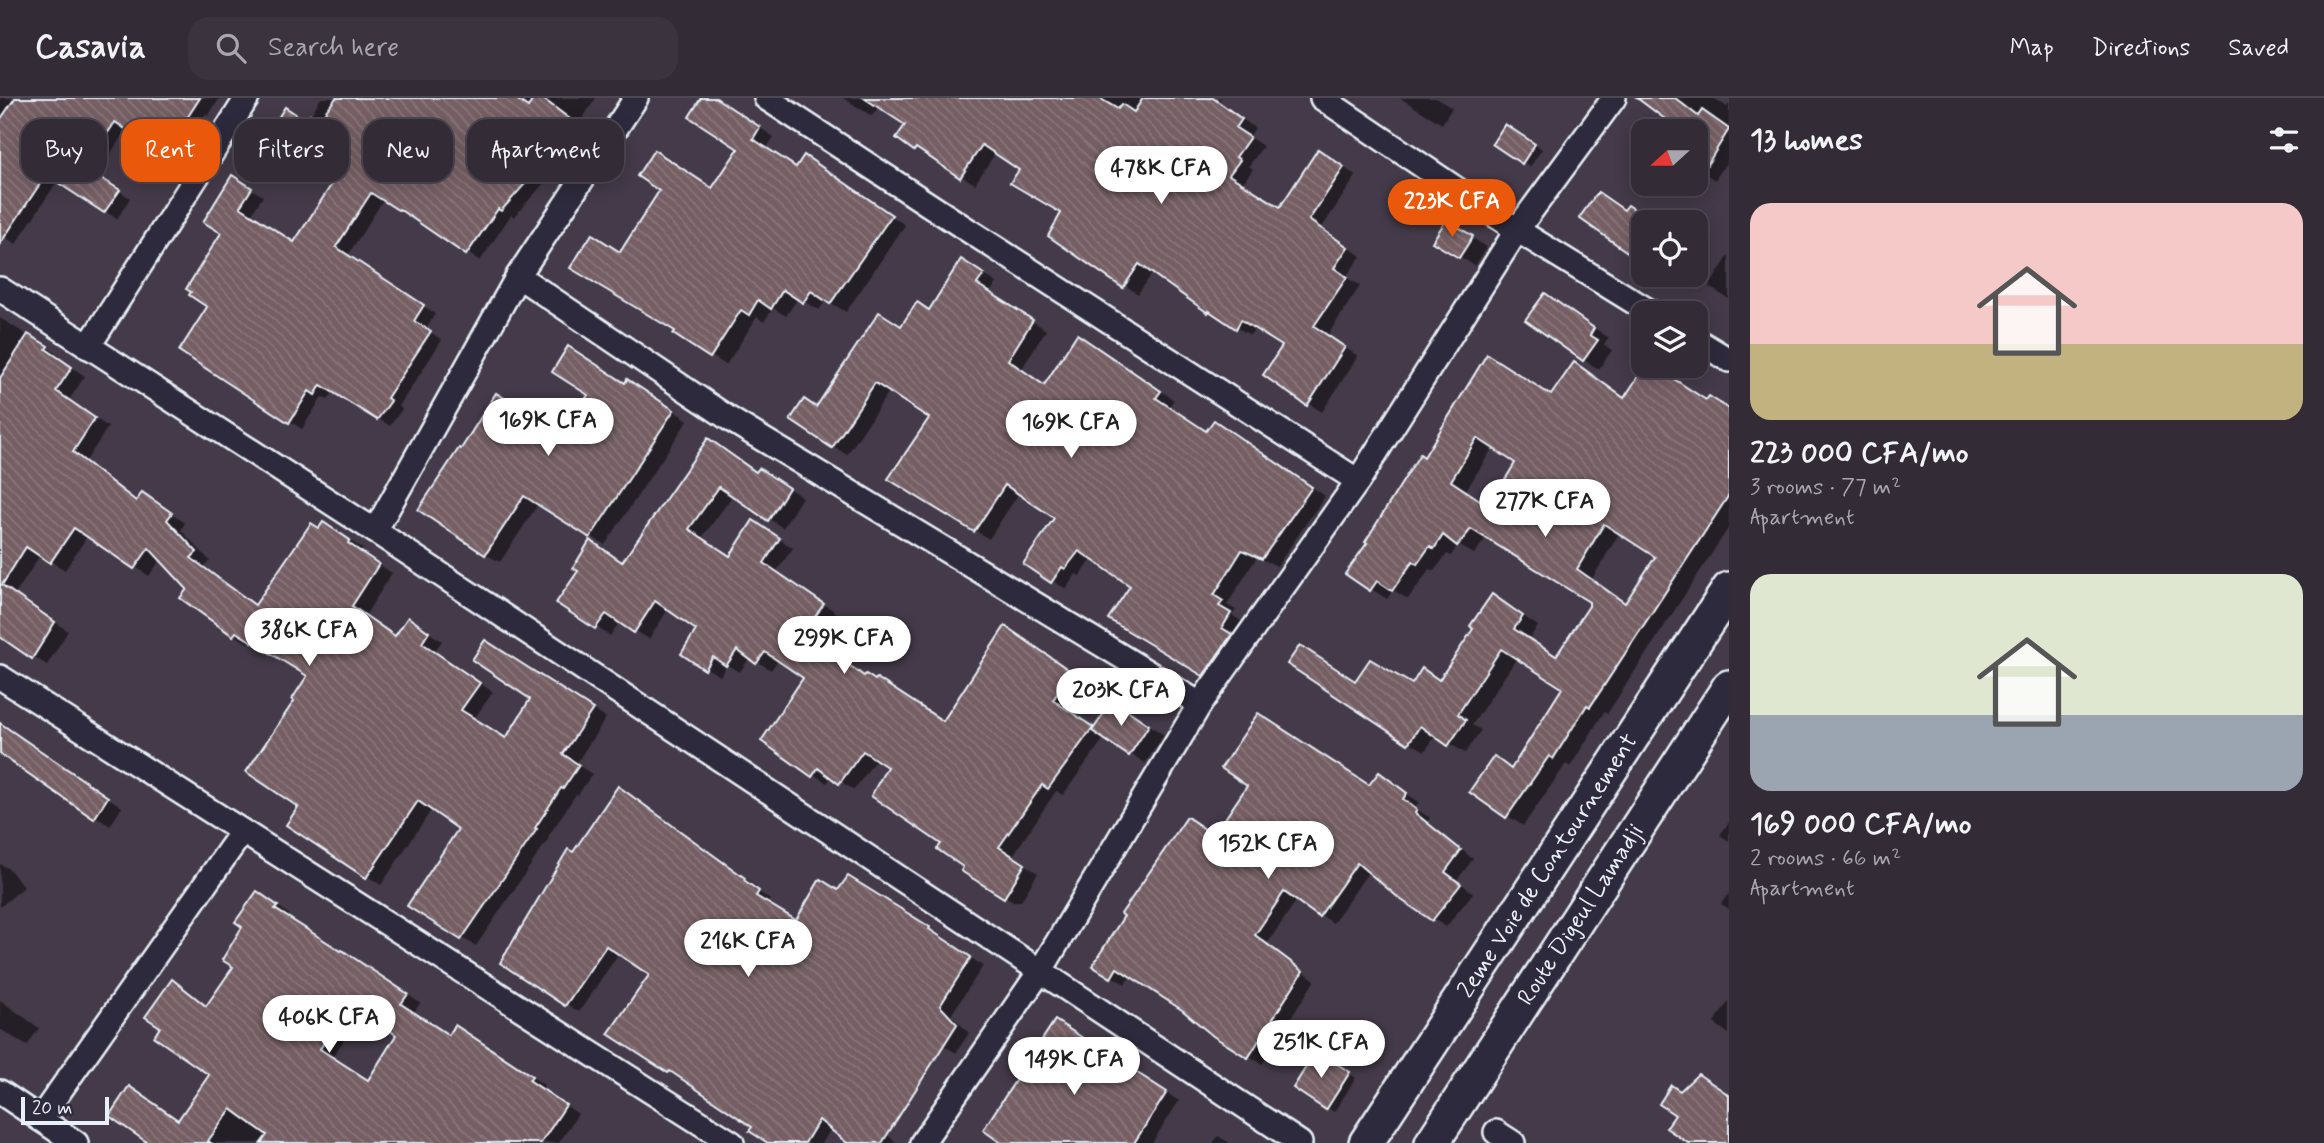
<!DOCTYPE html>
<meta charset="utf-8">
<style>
:root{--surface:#332c37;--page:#3b343f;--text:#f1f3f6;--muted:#a9a7ad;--line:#4e4852;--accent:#ea580c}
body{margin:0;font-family:Mynerve,sans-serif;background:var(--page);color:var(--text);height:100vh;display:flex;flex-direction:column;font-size:26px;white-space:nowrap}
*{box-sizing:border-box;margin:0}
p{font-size:23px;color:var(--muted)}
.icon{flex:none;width:38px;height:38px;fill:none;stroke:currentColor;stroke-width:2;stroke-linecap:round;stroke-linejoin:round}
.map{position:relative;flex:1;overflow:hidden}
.panel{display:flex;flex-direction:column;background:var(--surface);width:595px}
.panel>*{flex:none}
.top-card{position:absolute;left:21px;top:21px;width:665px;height:63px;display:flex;gap:14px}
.needle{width:46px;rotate:249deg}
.fabs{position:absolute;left:1631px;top:21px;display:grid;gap:14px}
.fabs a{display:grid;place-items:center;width:77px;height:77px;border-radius:14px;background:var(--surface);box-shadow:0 4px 18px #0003,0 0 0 2px var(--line);font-size:35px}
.scale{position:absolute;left:21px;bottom:18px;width:88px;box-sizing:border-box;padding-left:7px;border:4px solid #e8f1f8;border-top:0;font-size:19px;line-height:24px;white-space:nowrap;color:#e8f1f8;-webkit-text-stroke:5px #2f2a3d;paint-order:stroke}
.price{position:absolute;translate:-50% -60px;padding:0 16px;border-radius:24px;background:#fff;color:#222;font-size:23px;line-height:46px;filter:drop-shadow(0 2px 4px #0008)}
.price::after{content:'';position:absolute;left:50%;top:42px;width:21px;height:16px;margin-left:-10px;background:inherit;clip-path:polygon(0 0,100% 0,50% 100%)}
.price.on{background:var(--accent);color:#fff}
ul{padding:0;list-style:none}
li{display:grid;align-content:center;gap:14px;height:371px;padding:0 21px}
li span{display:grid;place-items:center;height:217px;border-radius:21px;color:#555}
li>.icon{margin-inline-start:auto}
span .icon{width:126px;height:126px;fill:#fffc;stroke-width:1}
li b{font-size:30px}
h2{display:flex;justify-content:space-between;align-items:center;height:84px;padding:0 21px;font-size:30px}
.pill{padding:0 24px;border-radius:21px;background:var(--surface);box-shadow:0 4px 18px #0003,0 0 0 2px var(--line);font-size:24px;line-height:63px}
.pill.on{background:var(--accent);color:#fff}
header{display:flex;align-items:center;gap:42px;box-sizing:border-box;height:98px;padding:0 35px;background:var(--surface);border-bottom:2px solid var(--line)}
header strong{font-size:33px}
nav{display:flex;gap:38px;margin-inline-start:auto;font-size:24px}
.search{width:490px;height:63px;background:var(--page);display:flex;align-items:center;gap:18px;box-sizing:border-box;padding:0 24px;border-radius:21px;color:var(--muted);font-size:26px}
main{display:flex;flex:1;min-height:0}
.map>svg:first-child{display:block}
.shadow{fill:#0007;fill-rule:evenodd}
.building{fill:url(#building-back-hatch);stroke:#e8f1f8;stroke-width:2;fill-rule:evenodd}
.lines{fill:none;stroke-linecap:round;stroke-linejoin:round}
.street-casing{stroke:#e8f1f8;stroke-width:28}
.secondary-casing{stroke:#e8f1f8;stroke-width:38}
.street{stroke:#2f2a3d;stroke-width:23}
.secondary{stroke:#2f2a3d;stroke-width:33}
.labels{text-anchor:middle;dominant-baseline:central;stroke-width:5;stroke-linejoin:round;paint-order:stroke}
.street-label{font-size:24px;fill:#e8f1f8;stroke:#2f2a3d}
</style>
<header>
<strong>Casavia</strong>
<div class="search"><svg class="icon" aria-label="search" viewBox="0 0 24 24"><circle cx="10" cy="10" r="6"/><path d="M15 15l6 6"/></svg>Search here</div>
<nav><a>Map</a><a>Directions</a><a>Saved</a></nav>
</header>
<main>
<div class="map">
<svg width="1729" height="1045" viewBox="0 0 1729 1045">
<defs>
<pattern id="building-back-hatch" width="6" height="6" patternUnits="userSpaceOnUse" patternTransform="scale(1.75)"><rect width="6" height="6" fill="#755e64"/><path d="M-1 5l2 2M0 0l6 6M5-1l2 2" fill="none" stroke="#89767b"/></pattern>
</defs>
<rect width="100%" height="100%" fill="#443a49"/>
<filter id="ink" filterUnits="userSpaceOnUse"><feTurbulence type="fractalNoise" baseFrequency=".0143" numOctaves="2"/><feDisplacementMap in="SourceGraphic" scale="14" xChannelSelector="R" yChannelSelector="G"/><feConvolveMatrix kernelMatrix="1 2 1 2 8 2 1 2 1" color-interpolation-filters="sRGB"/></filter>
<g filter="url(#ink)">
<g class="shadow">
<path d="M0 0H220L208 18 206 16 176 62 127 30 96 78 130 100 117 121 58 82 16 146 0 136Z"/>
<path d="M321 0H596L578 27 582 29 544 85 514 119 511 117 480 163 384 101 348 157 435 216 426 231 442 242 399 308 402 311 390 328 334 293 328 302 322 299 302 331 181 252 209 208 223 135 245 87 263 98 251 117 295 146 341 75 306 24Z"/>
<path d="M703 0H714L774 39 766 51 797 71 819 68 905 127 846 214 826 202 819 212 798 200 786 218 773 210 764 224 757 219 726 267 675 236 677 233 620 155 719 96 740 51Z"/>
<path d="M843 0H1221L1218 4 1255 30 1249 39 1263 48 1249 68 1253 71 1242 86 1281 111 1332 61 1356 78 1321 131 1361 158 1346 179 1360 188 1327 238 1358 258 1322 314 1265 277 1285 248 1256 229 1250 237 1209 214 1153 174 1138 196 1050 138 1064 115 1022 72 996 54 975 86 898 40 907 26 879 8 872 18Z"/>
<path d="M1400 0H1436L1452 10 1442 26Z"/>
<path d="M1664 0H1714L1727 9 1729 6V60L1715 82 1696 70V33H1656L1664 18Z"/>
<path d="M1506 28 1542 51 1530 69 1495 46Z"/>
<path d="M1446 124 1487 149 1475 168 1435 143Z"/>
<path d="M1729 157V201L1709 189Z"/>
<path d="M975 171 997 185 990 195 1046 232 1021 272 1046 289 1092 246 1174 302 1169 309 1207 335 1228 332 1325 398 1277 468 1257 459 1227 507 1236 512 1232 517 1244 525 1217 585 1111 520 1132 487 1093 460 1080 478 1076 476 1066 491 1025 466 1056 419 1019 395 989 441 891 381 931 319 890 292 847 357 833 348 817 311 902 230 930 213Z"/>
<path d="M1545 197 1609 240 1604 247 1612 252 1599 271 1584 262Z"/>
<path d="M0 220 61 258 59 261 85 278 69 302 108 329 86 363 138 403 156 404 185 425 181 432 210 463 203 469 257 508 319 432 337 434 363 451 361 455 392 475 365 518 397 539 422 530 442 543 434 554 493 594 474 621 507 642 532 601 500 553 606 620 576 666 592 676 578 697 576 696 548 739 549 740 476 848 462 840 461 731 432 711 381 787 289 726 300 709 296 602 310 577 251 541 248 545 234 537 183 499 189 491 161 461 149 478 88 437 65 472 40 457 15 497 68 533 47 567 9 543 7 545 0 541Z"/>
<path d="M1647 268H1652L1664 275 1729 319V429L1607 616 1604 614 1570 669 1566 666 1523 728 1471 693 1494 660 1513 672 1564 590 1517 560 1472 627 1481 632 1465 655 1436 637 1425 653 1409 644 1356 585 1412 588 1440 583 1508 508 1538 528 1529 541 1557 560 1590 509 1591 503 1487 439 1474 456 1460 448 1477 425 1475 423 1455 448H1457L1451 458 1447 456 1434 473 1430 471 1408 501 1393 492 1387 501 1348 476 1425 361 1552 299 1590 276 1626 301ZM1494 348 1518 364 1490 410 1465 394ZM1620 434 1657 459 1627 506 1592 481Z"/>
<path d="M642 292 688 322 605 447 539 405 500 464 485 456 563 339Z"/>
<path d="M709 343 757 375 773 380 802 399 783 430 733 397 702 440 730 459 767 433 793 450 776 474 837 515 817 543 866 579 944 625 1019 538 1085 583 1065 611 1095 631 1129 613 1164 637 1145 665 1105 639 1063 697 1056 693 1012 759 1038 775 1021 803H1013L998 794 966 769 943 745 890 669 877 660 854 692 832 678 827 685 763 643 805 579 779 561 771 572 750 559 740 574 727 567 720 578 706 570 699 531 669 510 649 541 620 523 610 538 559 505 623 465Z"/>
<path d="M0 627 122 709 110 728 0 654Z"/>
<path d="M1379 677 1419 704 1415 710 1430 720 1427 724 1473 761 1457 782 1473 795 1446 829 1401 799 1369 773 1333 825 1297 802 1267 846 1315 882 1262 966 1214 936 1183 911 1131 877 1125 886 1094 868 1215 739 1370 689Z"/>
<path d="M631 697 757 789 755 791 770 802 767 806 796 824 839 794 861 788 942 838 941 840 983 868 951 917 969 935 956 955 902 921 822 1045H778L683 980 669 974 611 936 652 876 619 855 579 914 502 865 574 757Z"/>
<path d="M1729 724V743L1720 737Z"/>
<path d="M0 766 9 771 24 789 0 809Z"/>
<path d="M1729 795V811L1721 806Z"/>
<path d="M271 803 290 817 287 821 356 862 420 905 414 915 450 939 469 937 544 987 542 991 578 1016 559 1045H153L179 1023 212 976 162 929 172 884 208 909 235 868ZM364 911 399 937 369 984 332 960Z"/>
<path d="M0 902 39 930 27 948 0 931Z"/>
<path d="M1729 903V936L1714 925Z"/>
<path d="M1068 932 1179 1003 1152 1045H1006Z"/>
<path d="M1317 955 1356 980 1334 1014 1296 990Z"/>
<path d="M884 1034 897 1045H859Z"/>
<path d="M1218 1038 1230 1045H1213Z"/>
</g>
<g class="building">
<path d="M15 0H200L163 57 115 24 85 70 120 92 104 115 46 77 0 146V22Z"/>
<path d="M336 0H515L528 9 534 0H542L570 21 532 78 501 113 498 111 466 157 399 111 398 112 371 95 336 149 424 207 414 223 431 233 387 300 391 303 377 322 321 287 315 297 309 293 289 325 179 253 207 209 189 197 191 194 186 191 221 135 203 124 232 77 252 90 240 109 294 144 339 75 271 31 285 9 306 23 310 16 319 22Z"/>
<path d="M701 0H716L760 29 753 41 796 69 804 57 892 117 830 206 811 193 803 205 783 192 771 211 758 202 749 217 741 212 710 260 673 236 675 233 570 170 592 136 620 154 659 93 637 78 654 52 712 90 738 51 689 19Z"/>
<path d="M864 0H1099L1118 11 1122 6 1134 14 1143 0H1213L1242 21 1236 30 1250 39 1236 59 1240 62 1229 77 1280 109 1318 51 1344 69 1309 122 1348 149 1334 170 1347 179 1314 228 1345 249 1307 308 1263 277 1282 248 1241 222 1236 231 1209 213 1208 215 1139 166 1123 190 1048 138 1061 115 1010 85 1019 72 982 47 960 80 916 50 914 53 896 40 905 27Z"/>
<path d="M1637 0H1675L1698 18 1702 12 1729 31 1696 85V33H1681Z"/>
<path d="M1505 26 1535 46 1522 66 1492 46Z"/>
<path d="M1598 94 1624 112 1628 107 1649 121 1643 124V165L1579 120Z"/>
<path d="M1446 122 1473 138 1459 160 1432 144Z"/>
<path d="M961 161 984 176 977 186 1033 222 1008 262 1044 287 1077 236 1161 293 1156 300 1206 333 1214 322 1312 389 1262 461 1242 452 1214 497 1223 503 1219 508 1231 515 1222 530 1232 536 1203 578 1108 521 1130 488 1079 453 1065 471 1062 469 1051 485 1023 466 1054 420 1005 387 974 434 888 381 929 320 875 285 832 350 790 322 804 301 816 309 879 214 901 228 917 204 929 212Z"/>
<path d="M1545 195 1594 230 1590 237 1598 242 1583 263 1525 222Z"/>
<path d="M28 236 48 248 46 251 72 269 56 293 95 320 73 354 136 403 142 394 172 415 167 422 197 454 191 460 255 507 311 425 319 430 323 424 350 442 348 445 379 466 352 508 395 538 408 519 429 534 422 545 480 585 461 612 506 640 530 601 472 562 485 542 593 611 563 656 579 667 563 691 561 690 535 730 537 731 461 842 407 808 458 731 418 703 366 780 286 727 298 709 246 674 294 603 292 601 307 578 236 534 233 538 180 500 187 491 149 450 134 471 74 430 50 465 26 449 2 487 55 524 32 561 0 539V280Z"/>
<path d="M568 248 625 285 627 281 674 312 590 440 524 398 485 457 418 412 459 350 461 351 496 295 562 337 588 297 552 274Z"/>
<path d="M1487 256 1551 297 1574 264 1624 300 1645 268H1654L1706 302 1709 298 1729 311V397L1590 609 1587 607 1553 661 1549 658 1506 720 1469 694 1494 658 1511 671 1562 590 1501 551 1458 616 1466 622 1448 648 1420 628 1408 646 1287 566 1300 547 1355 583 1370 561 1412 586 1422 570 1439 582 1473 531 1470 528 1492 496 1523 518 1514 531 1556 558 1589 508V504L1471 431 1457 448 1443 437 1434 451 1430 448 1417 466 1413 463 1392 493 1377 483 1370 493 1345 476 1367 445 1365 444 1420 356 1424 359ZM1477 340 1515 365 1489 408 1451 383ZM1604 426 1655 459 1625 505 1577 471Z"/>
<path d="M708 340 756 374 759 370 789 390 768 423 719 389 689 431 730 458 753 422 780 440 764 465 824 506 804 534 864 578 866 576 875 582 877 580 943 623 1005 528 1072 574 1053 602 1093 629 1048 691 1042 687 999 749 1025 766 1004 800 961 773 963 769 937 751 941 746 871 698 887 669 863 653 839 686 818 670 812 679 761 643 803 580 765 554 756 566 737 552 726 568 713 559 705 572 681 556 696 532 655 503 634 535 606 516 595 531 556 505 578 473 573 470 590 442 622 464Z"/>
<path d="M1113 602 1149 627 1129 658 1092 633Z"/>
<path d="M1258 615 1369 687 1379 674 1407 695 1403 701 1417 712 1415 715 1461 752 1445 774 1461 786 1432 823 1400 801 1357 765 1319 819 1284 794 1255 837 1303 873 1248 960 1213 938 1182 912 1117 870 1111 880 1092 868 1124 818 1121 816 1187 719 1214 737 1247 688 1221 670Z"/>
<path d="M0 625 108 699 94 721 0 656Z"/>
<path d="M618 688 745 780 744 782 759 793 756 798 796 822 820 781 838 792 848 778 930 829 929 831 971 859 940 908 957 926 882 1045H847L819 1022 805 1045H768L749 1033 752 1029 670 973 668 975 608 936 649 877 606 848 565 908 500 865 568 751 573 754Z"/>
<path d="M257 793 278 808 275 811 341 853 342 852 408 896 401 906 449 937 455 927 532 978 529 982 566 1007 541 1045H261L267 1037 231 1011 208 1043 211 1045H148L109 1018 129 988 178 1022 209 977 154 939 160 929 145 919 172 881 206 908 233 869 222 862 242 829 235 824ZM351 904 396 937 368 982 320 951Z"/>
<path d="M1055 922 1167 994 1134 1045H1001L983 1032Z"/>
<path d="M1316 953 1350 974 1326 1012 1293 990Z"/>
<path d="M1698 976 1729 997V1045H1688L1666 1030 1675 1017 1659 1006 1671 987 1680 993Z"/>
</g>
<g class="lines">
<g class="street-casing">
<g id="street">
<path d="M766 0 960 127 1358 383"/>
<path d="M1322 0 1517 132 1652 215"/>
<path d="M518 178 731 322 1200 606"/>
<path d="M0 191 375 433 1300 1045"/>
<path d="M1696 242 1729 262"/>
<path d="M88 249 247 0"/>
<path d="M375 433 518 178 636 0"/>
<path d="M0 579 732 1045"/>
<path d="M0 994 76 1045"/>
<path d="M40 1021 242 734"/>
<path d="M1496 1034 1513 1045"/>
<path d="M922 1045 1041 872 1200 606 1358 383 1517 132 1614 0"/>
</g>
</g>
<g class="secondary-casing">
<g id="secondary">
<path d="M1366 1045 1729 491"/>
<path d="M1432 1045 1729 589"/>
</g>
</g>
<use href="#street" class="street"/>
<use href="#secondary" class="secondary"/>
</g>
</g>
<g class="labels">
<g class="street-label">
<text transform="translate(1548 768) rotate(-57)">2eme Voie de Contournement</text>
<text transform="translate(1581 817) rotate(-57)">Route Digeul Lamadji</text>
</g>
</g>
</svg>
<div class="fabs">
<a><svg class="needle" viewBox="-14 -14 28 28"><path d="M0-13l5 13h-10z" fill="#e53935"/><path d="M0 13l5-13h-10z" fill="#a9a7ad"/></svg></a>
<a><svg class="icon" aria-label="locate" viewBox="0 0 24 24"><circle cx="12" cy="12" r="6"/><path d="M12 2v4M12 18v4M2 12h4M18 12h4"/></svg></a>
<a><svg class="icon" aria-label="layers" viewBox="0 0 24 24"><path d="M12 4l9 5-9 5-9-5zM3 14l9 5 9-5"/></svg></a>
</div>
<div class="scale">20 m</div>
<b class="price" style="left:1161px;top:108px">478K CFA</b>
<b class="price on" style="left:1452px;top:141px">223K CFA</b>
<b class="price" style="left:548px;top:360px">169K CFA</b>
<b class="price" style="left:1071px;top:362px">169K CFA</b>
<b class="price" style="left:1545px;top:441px">277K CFA</b>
<b class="price" style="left:309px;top:570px">386K CFA</b>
<b class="price" style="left:844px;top:578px">299K CFA</b>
<b class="price" style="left:1121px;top:630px">203K CFA</b>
<b class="price" style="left:1268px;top:783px">152K CFA</b>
<b class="price" style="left:748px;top:881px">216K CFA</b>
<b class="price" style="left:329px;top:957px">406K CFA</b>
<b class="price" style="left:1321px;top:982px">251K CFA</b>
<b class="price" style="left:1074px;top:999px">149K CFA</b>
<div class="top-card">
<a class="pill">Buy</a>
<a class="pill on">Rent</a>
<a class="pill">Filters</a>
<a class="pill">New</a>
<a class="pill">Apartment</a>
</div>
</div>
<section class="panel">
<h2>13 homes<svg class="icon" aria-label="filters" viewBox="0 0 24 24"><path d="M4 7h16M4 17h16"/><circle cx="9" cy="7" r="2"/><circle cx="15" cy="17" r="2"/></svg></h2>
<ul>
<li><span style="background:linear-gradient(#f6c9c9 65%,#c2b280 0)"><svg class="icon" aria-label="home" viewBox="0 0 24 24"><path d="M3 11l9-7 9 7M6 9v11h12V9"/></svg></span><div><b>223 000 CFA/mo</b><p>3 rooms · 77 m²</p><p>Apartment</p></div></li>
<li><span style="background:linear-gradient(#dfe7d0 65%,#9aa5b1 0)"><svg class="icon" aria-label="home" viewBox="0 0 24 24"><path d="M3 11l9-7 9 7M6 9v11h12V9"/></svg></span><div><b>169 000 CFA/mo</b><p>2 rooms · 66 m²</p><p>Apartment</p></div></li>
</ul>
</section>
</main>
